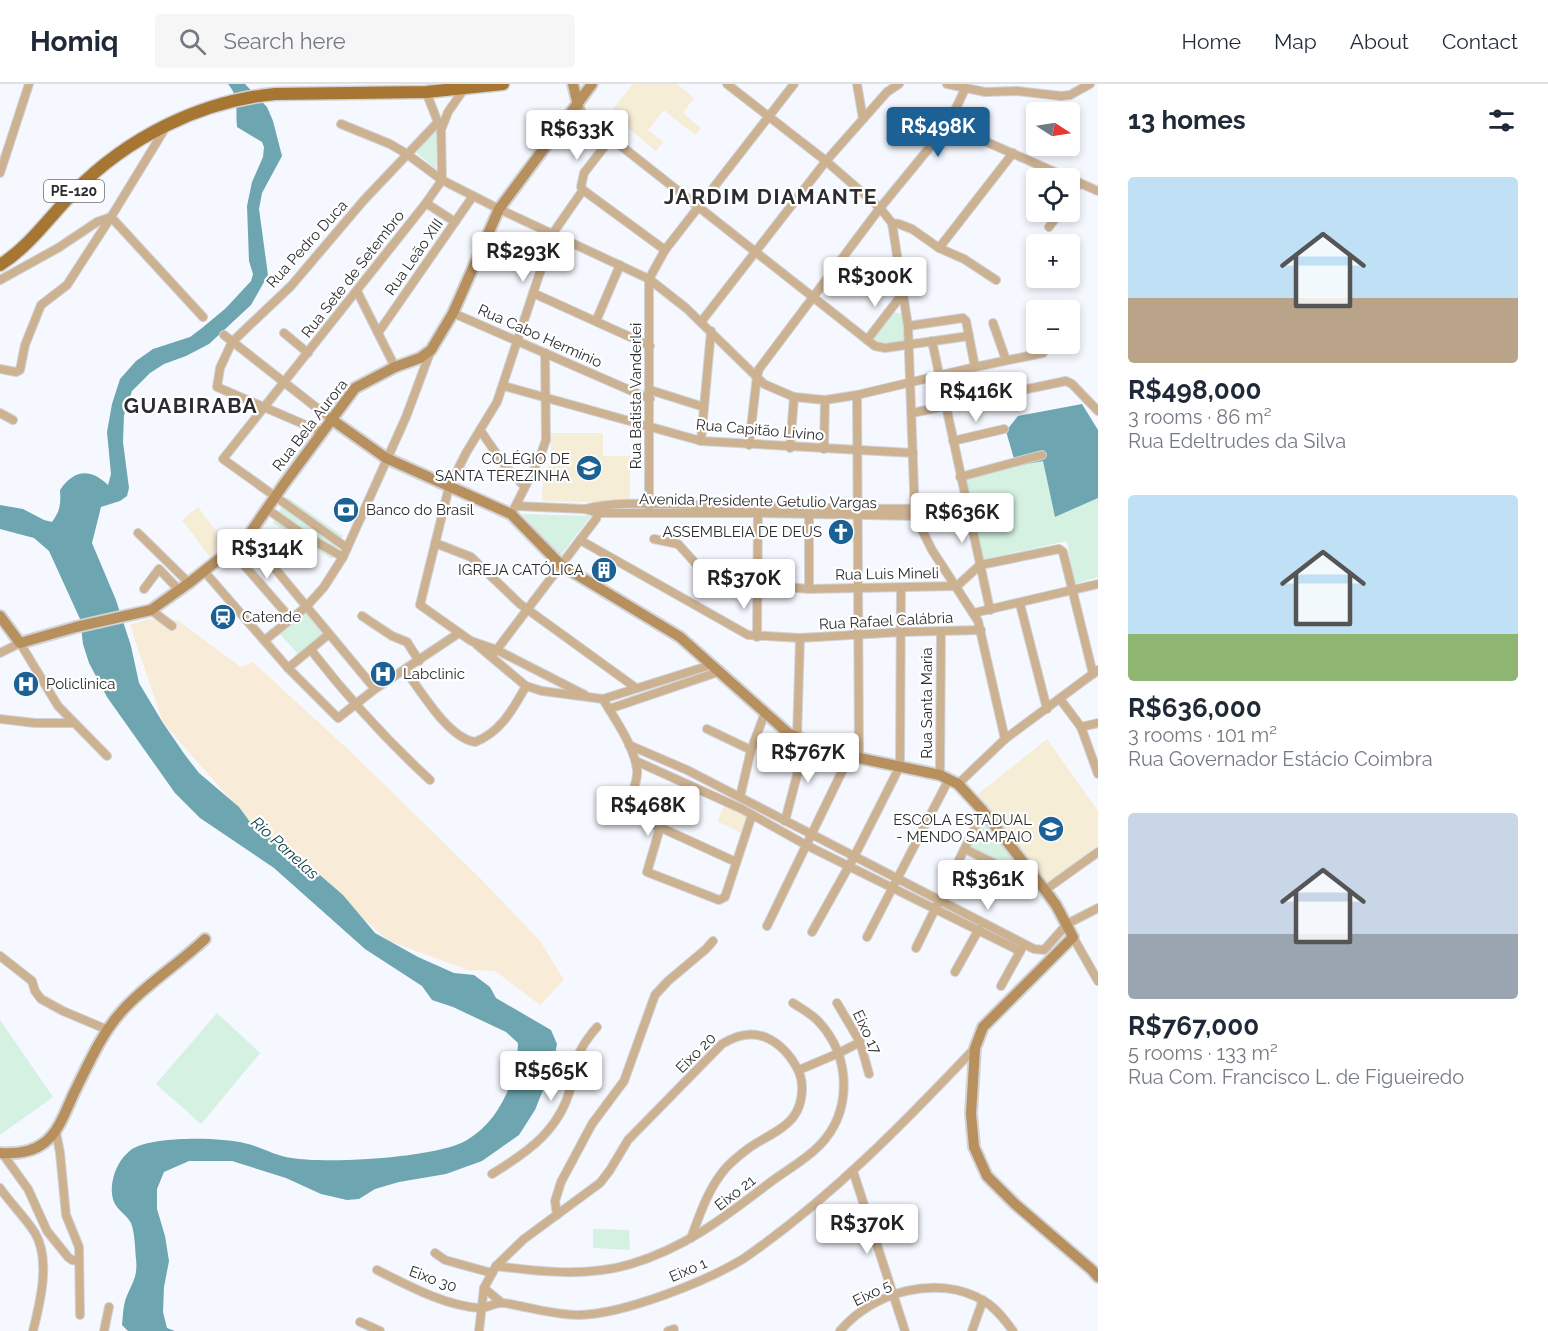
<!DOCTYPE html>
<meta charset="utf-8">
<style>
:root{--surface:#fff;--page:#f6f6f7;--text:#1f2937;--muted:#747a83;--line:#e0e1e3;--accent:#1b6196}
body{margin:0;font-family:Raleway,sans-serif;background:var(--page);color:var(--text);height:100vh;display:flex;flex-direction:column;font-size:22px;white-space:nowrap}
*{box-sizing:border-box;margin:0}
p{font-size:20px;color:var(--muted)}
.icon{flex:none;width:33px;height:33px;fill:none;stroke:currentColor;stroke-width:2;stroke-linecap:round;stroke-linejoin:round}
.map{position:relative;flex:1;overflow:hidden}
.sheet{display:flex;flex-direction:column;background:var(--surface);width:450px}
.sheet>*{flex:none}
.needle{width:39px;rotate:102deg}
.buttons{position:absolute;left:1026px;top:18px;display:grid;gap:12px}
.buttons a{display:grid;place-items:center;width:54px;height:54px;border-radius:6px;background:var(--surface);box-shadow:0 3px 9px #0003;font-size:30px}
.price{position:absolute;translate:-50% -51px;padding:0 14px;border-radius:6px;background:#fff;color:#222;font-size:20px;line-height:39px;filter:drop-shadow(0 2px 3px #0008)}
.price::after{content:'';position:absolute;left:50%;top:36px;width:18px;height:14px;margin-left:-9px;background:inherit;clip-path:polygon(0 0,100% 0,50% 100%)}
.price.selected{background:var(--accent);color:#fff}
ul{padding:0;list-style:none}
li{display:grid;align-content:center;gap:12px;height:318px;padding:0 30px}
li span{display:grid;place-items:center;height:186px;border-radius:6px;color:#555}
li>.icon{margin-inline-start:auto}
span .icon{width:108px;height:108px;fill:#fffc;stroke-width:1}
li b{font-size:26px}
h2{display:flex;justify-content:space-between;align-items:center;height:72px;padding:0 30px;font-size:26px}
header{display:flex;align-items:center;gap:36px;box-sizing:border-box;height:84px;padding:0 30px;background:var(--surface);border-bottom:2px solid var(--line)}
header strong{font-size:28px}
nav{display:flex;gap:33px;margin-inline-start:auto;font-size:21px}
.search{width:420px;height:54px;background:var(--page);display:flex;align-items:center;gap:15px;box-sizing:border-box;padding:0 21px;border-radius:6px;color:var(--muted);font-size:22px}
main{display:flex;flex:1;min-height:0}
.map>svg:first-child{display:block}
.industrial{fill:#f8ecd8}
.education{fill:#f6edd7}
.green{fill:#d4f1e1}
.water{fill:#6da6b0}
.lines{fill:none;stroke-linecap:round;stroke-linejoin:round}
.street-casing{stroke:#d1d3d9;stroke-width:10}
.secondary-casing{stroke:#d1d3d9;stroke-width:14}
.primary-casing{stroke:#d1d3d9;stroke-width:15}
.street{stroke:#cdb291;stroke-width:8}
.secondary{stroke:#b7905d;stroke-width:10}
.primary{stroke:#a77633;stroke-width:12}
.labels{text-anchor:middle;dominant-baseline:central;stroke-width:4.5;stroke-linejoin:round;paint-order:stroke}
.shield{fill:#fff;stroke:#6b6c6e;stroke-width:1.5}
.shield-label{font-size:14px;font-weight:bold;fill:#2c2d30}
.street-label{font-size:15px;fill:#2c2d30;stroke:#fff}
.poi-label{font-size:15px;fill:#2c2d30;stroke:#fff;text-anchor:end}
.water-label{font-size:16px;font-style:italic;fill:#13464e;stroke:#fff}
.district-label{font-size:21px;font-weight:bold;letter-spacing:1.5px;fill:#2c2d30;stroke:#fff}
</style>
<header>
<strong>Homiq</strong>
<div class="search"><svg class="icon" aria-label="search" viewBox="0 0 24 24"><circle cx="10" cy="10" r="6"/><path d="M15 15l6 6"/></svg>Search here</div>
<nav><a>Home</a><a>Map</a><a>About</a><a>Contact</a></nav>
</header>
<main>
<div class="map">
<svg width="1098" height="1247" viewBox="0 0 1098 1247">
<rect width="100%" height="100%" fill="#f5f8fe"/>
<path class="industrial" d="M148 535 177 536 241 583 253 578 353 670 479 793 541 858 564 896 540 921 495 887 468 886 389 857 246 733 163 639 130 541Z"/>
<g class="education">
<path d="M633 0H677L694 14 683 29 701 44 695 51 664 26 648 46 663 58 656 67 610 29Z"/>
<path d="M551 349H603V372H630V419L542 417 543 393 551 376Z"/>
<path d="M198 423 225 459 210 473 182 436Z"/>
<path d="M1047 655 1098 727V762L1047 801 978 710Z"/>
<path d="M725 720 747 733 741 749 717 737Z"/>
</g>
<g class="green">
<path d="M436 47V85L416 68Z"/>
<path d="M892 228 905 230 908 259C895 260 881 263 871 255Z"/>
<path d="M1043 376 1055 433 1098 414V493L1075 500 1067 457 984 475 966 394Z"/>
<path d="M287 413 343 452 332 475 273 439Z"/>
<path d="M522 430 591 432 560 472Z"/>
<path d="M306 526 326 550 298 570 278 548Z"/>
<path d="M983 735 1017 777 1012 784 970 763Z"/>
<path d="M217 929 260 969 201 1040 156 1000Z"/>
<path d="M0 936 53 1013 0 1051Z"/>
<path d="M593 1145 629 1146 630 1166 593 1164Z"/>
</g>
<g class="water">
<path d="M228 0H245L267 23 273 37 282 72 262 109 259 125 268 191 251 221 209 260 186 272 164 280 150 289 132 307 124 331 123 358 129 404 127 412 120 417 101 423 92 459 116 516 131 562 139 599 163 639 185 671 199 689 239 723 253 742 298 772 343 811 375 849 418 873 454 889 474 891 490 903 496 914 551 946 557 960 553 981 535 1026 519 1051 482 1077 446 1090 399 1098 375 1105 359 1115 347 1116 321 1110 286 1094 232 1077H189L164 1088 157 1105V1125L165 1152 169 1177 164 1203 163 1228 167 1244 175 1247H128L122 1241C123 1233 123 1222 126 1214 132 1199 138 1193 136 1175 135 1165 135 1149 131 1139 127 1131 117 1126 114 1118 109 1106 113 1089 120 1078 122 1074 128 1068 132 1065 154 1052 219 1053 244 1059 260 1062 275 1072 292 1074 327 1080 438 1074 467 1056 500 1037 517 995 518 959L506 948 453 923 432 916 422 902 365 865 274 784 200 734 175 709 107 613 89 579 83 560 80 535 49 467 34 454 0 445V421L23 425 44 436 52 438C60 427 61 420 60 406 74 385 91 384 108 401L111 390 107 348 112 320 120 295 136 277 153 265 190 253 202 244 226 224 251 197 253 190 249 177 247 122 252 98 263 73 264 63 262 58 237 43C235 26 240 14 228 0Z"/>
<path d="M1082 320 1098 346V414L1055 433 1043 377 1016 382 1006 347 1018 332Z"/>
</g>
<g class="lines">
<g class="street-casing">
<g id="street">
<path d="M727 0 826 77 880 124 892 139 899 140 912 145 939 164 964 175 996 196"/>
<path d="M857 0 863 35"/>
<path d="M947 0 985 8 1017 7 1061 12 1070 11 1090 0"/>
<path d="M426 8 441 46 442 96"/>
<path d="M578 21 583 30 611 54 875 262 885 264 969 252"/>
<path d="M341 40 390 60 407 70 442 96 499 125 649 195 686 224 764 300 794 313 825 316 857 311 975 283 1043 269"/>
<path d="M948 41 1098 107"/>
<path d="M441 46 448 28 464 5"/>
<path d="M0 89 29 0"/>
<path d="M583 106 553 149 497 318 466 369 449 403 420 521 471 557 497 566 585 611"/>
<path d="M583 106 665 166"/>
<path d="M583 106 581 103 584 89 611 54"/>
<path d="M1070 113 1079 99"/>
<path d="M426 119 455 138"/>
<path d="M111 133 203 233"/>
<path d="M892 139 908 242 915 432 932 466 978 537 1005 655"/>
<path d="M1049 143 1060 128"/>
<path d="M939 164 1013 69"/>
<path d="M0 196 58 164 97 138 111 133"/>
<path d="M357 207 395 283"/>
<path d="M533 209 650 262"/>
<path d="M453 229 650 315"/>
<path d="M596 237 620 181"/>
<path d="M701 238 826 77 887 8 899 0"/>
<path d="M993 239 1006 276"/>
<path d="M908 242 963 234 966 237 975 283"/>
<path d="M284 249 308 269"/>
<path d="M378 249 473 112"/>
<path d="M224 251 331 335"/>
<path d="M867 256 904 208"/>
<path d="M932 257 990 526"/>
<path d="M0 285 16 288 20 286 25 261 41 221 67 201 111 133 166 43"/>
<path d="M504 302 701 357 913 369"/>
<path d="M650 306 704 323"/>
<path d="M857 311 859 674"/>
<path d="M0 329 13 336"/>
<path d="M912 329 1066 297 1072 300 1098 327"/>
<path d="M480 346 505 382 524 402"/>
<path d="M322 348 217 303 220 284 232 258 291 202 364 116 438 38"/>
<path d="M701 357 711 247"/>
<path d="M953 357 1004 345"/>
<path d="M749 361 757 292 759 285 880 124 948 41 965 5"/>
<path d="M790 364 794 313"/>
<path d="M824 365 825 316"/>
<path d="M960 393 1042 371"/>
<path d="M516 422 584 425 599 429H758L969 433"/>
<path d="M267 425 304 451 343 473"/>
<path d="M514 425 540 373 546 356 545 269"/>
<path d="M585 425C621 416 662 421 698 421 788 422 877 427 967 424"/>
<path d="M649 429V195L665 166 794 0"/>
<path d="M138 449 189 499"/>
<path d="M248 452 375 605"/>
<path d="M654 455 678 460 707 492 718 497 809 505 957 502 980 481 1059 465 1063 468 1093 590"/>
<path d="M580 456 748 551 800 554 902 548 981 546"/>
<path d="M435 459 471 473 520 520 636 604"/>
<path d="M347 464 223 375 426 119 442 96"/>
<path d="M231 466 291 535"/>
<path d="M204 487 288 584 338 634 375 605 459 549"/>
<path d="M144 505 159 485 179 506"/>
<path d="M809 505V429"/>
<path d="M1020 520 1047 625"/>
<path d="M151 526 172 542"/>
<path d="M974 529 1098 500"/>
<path d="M362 532 392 552 407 558 419 577"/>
<path d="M757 553 758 425"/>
<path d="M265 556 306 523 324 503 343 473 406 333 431 266"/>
<path d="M477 561 526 602 542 607 603 615 711 581"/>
<path d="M311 566C349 615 384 654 430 696"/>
<path d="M495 568 580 456 596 435 599 426"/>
<path d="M0 569 20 559 58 622 107 672"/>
<path d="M288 584 329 550"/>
<path d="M405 586C421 607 448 654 475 658 501 648 513 625 526 602"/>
<path d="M603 615C615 636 634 661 637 686 639 701 624 718 633 731L736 778"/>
<path d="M1060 615 1081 643 1098 690"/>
<path d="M609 625 718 588"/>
<path d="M0 635 35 639H73"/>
<path d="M1081 643 1098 639"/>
<path d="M707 645 751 666"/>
<path d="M797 654 800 554"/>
<path d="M629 661 687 686 1034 865 1044 866 1067 840 1098 824"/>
<path d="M636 677 742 725 806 761 1020 867"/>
<path d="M940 691 941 547"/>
<path d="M958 700 1005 655 1098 586"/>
<path d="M740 713 751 666 765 629"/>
<path d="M785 737 806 657"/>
<path d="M660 744 647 788 719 816 725 813 752 731"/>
<path d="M965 765 1010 787H1016L1023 780"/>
<path d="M1045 806 1098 768"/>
<path d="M767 842 850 671"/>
<path d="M812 848 854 773 900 682 901 504"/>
<path d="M867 853 949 695"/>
<path d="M1073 853 1098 897"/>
<path d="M916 864 983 727"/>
<path d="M0 872 32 897 35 907 41 915 63 927 108 946"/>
<path d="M955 888 979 845"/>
<path d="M1001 902 1022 864"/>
<path d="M837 919 860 958 869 990"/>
<path d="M799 986 839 969 860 958"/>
<path d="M56 1048 60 1069 66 1131 79 1163 80 1231"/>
<path d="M2 1069 28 1105 47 1147 68 1173 72 1176 79 1177"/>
<path d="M853 1087 905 1247"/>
<path d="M492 1090C528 1068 560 1046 571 1002 572 997 572 992 573 988 577 969 585 957 597 943"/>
<path d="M0 1104C11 1120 25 1133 35 1149 51 1176 40 1219 33 1247"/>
<path d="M557 1131 555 1117 561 1098 592 1040 624 997 655 911 668 897 706 865 713 857"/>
<path d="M435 1169 445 1176 492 1189"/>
<path d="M496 1182C540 1188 588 1193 631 1180 685 1164 725 1133 768 1100 785 1087 804 1077 819 1062 853 1027 851 973 819 938 812 930 802 925 793 919"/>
<path d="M377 1186C407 1201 445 1222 480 1224 487 1224 494 1219 502 1219 508 1219 514 1221 520 1222 539 1226 559 1231 579 1231 624 1230 705 1198 743 1175 830 1115 903 1040 975 964"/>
<path d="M484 1204 502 1219"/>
<path d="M360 1238 380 1247"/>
<path d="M104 1247 109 1223"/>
<path d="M479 1247 484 1204 496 1182 524 1155 600 1099 610 1086 628 1056 722 960C735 952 749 947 765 953 779 959 790 971 797 984 805 998 803 1019 794 1032 784 1046 763 1054 749 1064 741 1070 732 1077 725 1085 708 1105 700 1130 691 1154"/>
<path d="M668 1247 674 1245"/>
<path d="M840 1247C872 1208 938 1189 984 1217 996 1224 1005 1236 1013 1247"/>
<path d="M972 1247 983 1216"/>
</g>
</g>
<g class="secondary-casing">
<g id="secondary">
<path d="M573 0 578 21"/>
<path d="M331 335 386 374 511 430 561 481 680 553 788 649 806 657 859 674 940 691 958 700 983 727 1045 806 1056 821 1073 853 983 943 975 964 971 1030 974 1063 987 1092 1015 1120 1092 1186 1098 1193"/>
<path d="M0 532 20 559 76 543 151 526 189 499 248 452 284 400 355 304 395 283 420 274 431 266 453 229 499 125 592 0"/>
<path d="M0 1069C15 1070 31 1069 44 1059 59 1048 66 1026 74 1009 88 981 101 950 122 927 146 900 179 880 205 855"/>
</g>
</g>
<g class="primary-casing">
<path id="primary" d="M0 181C30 162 50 132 75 107 127 54 200 17 275 10L426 8 503 0"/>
</g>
<use href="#street" class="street"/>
<use href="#secondary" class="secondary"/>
<use href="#primary" class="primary"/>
</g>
<defs>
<g id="school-disc" transform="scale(1.35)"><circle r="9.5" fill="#1b6196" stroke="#fff"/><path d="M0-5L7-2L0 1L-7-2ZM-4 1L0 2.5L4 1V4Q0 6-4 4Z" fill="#fff"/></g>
<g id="bank-disc" transform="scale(1.35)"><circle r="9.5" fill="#1b6196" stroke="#fff"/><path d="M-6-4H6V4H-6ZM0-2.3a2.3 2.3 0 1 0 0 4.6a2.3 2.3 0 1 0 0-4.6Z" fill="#fff"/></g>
<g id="church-disc" transform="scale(1.35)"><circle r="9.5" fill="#1b6196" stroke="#fff"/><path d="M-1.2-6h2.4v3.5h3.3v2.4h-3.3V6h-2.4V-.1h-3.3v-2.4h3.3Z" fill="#fff"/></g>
<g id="building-disc" transform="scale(1.35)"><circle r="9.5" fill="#1b6196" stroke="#fff"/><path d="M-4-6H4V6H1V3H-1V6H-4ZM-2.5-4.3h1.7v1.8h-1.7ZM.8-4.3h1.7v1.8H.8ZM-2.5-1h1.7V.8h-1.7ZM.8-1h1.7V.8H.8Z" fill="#fff"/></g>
<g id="station-disc" transform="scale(1.35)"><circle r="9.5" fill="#1b6196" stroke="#fff"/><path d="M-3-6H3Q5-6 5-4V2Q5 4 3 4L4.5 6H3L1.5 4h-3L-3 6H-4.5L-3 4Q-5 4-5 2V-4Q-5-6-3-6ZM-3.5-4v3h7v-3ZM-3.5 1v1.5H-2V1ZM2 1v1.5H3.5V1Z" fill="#fff"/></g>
<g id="hospital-disc" transform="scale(1.35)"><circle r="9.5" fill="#1b6196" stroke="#fff"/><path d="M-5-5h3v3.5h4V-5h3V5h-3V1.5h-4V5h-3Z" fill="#fff"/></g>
</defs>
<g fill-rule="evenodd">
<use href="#school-disc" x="589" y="384"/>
<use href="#bank-disc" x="346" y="426"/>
<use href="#church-disc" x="841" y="448"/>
<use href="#building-disc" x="604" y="486"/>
<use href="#station-disc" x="223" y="533"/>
<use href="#hospital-disc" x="383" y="590"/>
<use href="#hospital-disc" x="26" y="600"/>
<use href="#school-disc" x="1051" y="745"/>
</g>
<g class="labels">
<rect class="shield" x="44" y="96" width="60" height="22" rx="4.5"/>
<g class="shield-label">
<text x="74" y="107">PE-120</text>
</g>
<g class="street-label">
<text transform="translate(307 160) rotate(-48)">Rua Pedro Duca</text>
<text transform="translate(414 173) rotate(-55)">Rua Leão XIII</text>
<text transform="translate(353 190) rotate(-52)">Rua Sete de Setembro</text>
<text transform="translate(540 252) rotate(24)">Rua Cabo Herminio</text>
<text transform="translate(636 312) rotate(-90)">Rua Batista Vanderlei</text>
<text transform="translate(310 341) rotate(-52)">Rua Bela Aurora</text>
<text transform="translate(760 346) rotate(5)">Rua Capitão Livino</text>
<text transform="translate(758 417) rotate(1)">Avenida Presidente Getulio Vargas</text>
<text transform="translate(887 490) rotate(-1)">Rua Luis Mineli</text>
<text transform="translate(886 537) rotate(-3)">Rua Rafael Calábria</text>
<text transform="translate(927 619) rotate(-90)">Rua Santa Maria</text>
<text transform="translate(867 948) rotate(65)">Eixo 17</text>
<text transform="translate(696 969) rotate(-45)">Eixo 20</text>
<text transform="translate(735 1109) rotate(-38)">Eixo 21</text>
<text transform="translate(688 1186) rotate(-23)">Eixo 1</text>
<text transform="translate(433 1195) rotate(20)">Eixo 30</text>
<text transform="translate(872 1209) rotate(-26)">Eixo 5</text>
</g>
<g class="poi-label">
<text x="570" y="375">COLÉGIO DE<tspan x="570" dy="17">SANTA TEREZINHA</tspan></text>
<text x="366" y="426" text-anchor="start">Banco do Brasil</text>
<text x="822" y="448">ASSEMBLEIA DE DEUS</text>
<text x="584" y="486">IGREJA CATÓLICA</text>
<text x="242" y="533" text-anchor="start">Catende</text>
<text x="403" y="590" text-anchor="start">Labclinic</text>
<text x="46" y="600" text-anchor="start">Policlinica</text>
<text x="1032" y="736">ESCOLA ESTADUAL<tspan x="1032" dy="17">- MENDO SAMPAIO</tspan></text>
</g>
<g class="water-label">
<text transform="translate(285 764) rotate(42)">Rio Panelas</text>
</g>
<g class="district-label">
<text x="771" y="112">JARDIM DIAMANTE</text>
<text x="191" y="321">GUABIRABA</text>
</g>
</g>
</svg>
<div class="buttons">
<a><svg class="needle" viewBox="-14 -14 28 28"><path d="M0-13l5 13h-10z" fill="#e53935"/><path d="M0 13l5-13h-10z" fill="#747a83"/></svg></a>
<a><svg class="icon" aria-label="locate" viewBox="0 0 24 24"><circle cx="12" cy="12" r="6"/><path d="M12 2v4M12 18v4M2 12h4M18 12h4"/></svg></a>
<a>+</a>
<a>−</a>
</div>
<b class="price selected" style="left:938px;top:74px">R$498K</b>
<b class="price" style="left:577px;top:77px">R$633K</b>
<b class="price" style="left:523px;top:199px">R$293K</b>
<b class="price" style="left:875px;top:224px">R$300K</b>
<b class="price" style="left:976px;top:339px">R$416K</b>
<b class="price" style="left:962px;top:460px">R$636K</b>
<b class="price" style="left:267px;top:496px">R$314K</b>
<b class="price" style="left:744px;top:526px">R$370K</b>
<b class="price" style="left:808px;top:700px">R$767K</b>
<b class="price" style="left:648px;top:753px">R$468K</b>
<b class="price" style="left:988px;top:827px">R$361K</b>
<b class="price" style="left:551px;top:1018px">R$565K</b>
<b class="price" style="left:867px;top:1171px">R$370K</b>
</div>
<section class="sheet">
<h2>13 homes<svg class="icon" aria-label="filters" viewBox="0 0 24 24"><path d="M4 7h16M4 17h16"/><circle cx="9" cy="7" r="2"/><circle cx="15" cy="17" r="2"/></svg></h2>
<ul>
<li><span style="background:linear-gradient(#bfe0f5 65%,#b9a48a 0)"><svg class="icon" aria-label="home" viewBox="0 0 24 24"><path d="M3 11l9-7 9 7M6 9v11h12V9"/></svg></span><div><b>R$498,000</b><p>3 rooms · 86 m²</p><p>Rua Edeltrudes da Silva</p></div></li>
<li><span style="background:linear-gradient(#bfe0f5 75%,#8fb573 0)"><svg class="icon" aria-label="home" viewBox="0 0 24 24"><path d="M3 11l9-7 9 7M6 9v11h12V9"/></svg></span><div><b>R$636,000</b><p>3 rooms · 101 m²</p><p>Rua Governador Estácio Coimbra</p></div></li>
<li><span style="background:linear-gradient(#c9d6e8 65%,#9aa5b1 0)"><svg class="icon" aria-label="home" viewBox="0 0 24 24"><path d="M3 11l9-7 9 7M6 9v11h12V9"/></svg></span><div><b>R$767,000</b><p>5 rooms · 133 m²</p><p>Rua Com. Francisco L. de Figueiredo</p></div></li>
</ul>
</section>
</main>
